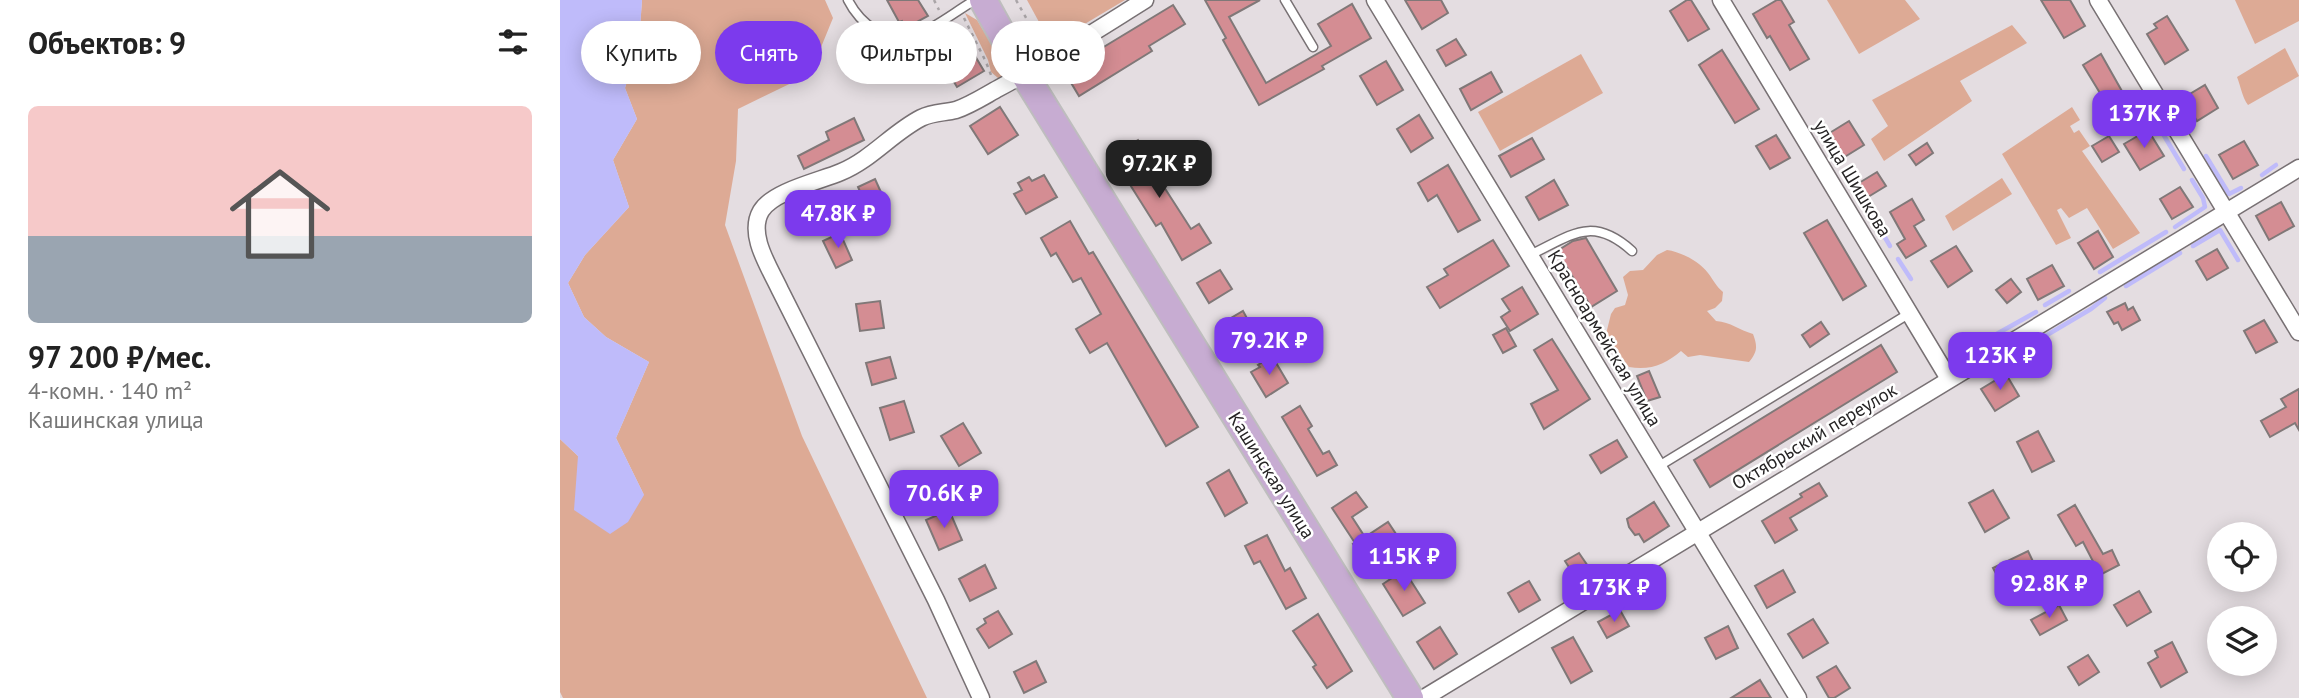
<!DOCTYPE html>
<html lang="ru">
<meta charset="utf-8">
<style>
:root{--surface:#fff;--page:#f2f2f2;--text:#222;--muted:#767676;--accent:#7c3aed}
body{margin:0;font-family:"PT Sans",sans-serif;background:var(--page);color:var(--text);height:100vh;display:flex;flex-direction:column;font-size:26px;white-space:nowrap}
*{box-sizing:border-box;margin:0}
p{font-size:23px;color:var(--muted)}
.icon{flex:none;width:38px;height:38px;fill:none;stroke:currentColor;stroke-width:2;stroke-linecap:round;stroke-linejoin:round}
.map{position:relative;flex:1;overflow:hidden}
.side{display:flex;flex-direction:column;background:var(--surface);width:560px}
.side>*{flex:none}
.hud{position:absolute;left:21px;top:21px;width:665px;height:63px;display:flex;gap:14px}
.controls{position:absolute;left:1647px;top:522px;display:grid;gap:14px}
.controls a{display:grid;place-items:center;width:70px;height:70px;border-radius:50%;background:var(--surface);box-shadow:0 4px 18px #0003;font-size:35px}
.price{position:absolute;translate:-50% -60px;padding:0 16px;border-radius:14px;background:var(--accent);color:#fff;font-size:23px;line-height:46px;filter:drop-shadow(0 2px 4px #0008)}
.price::after{content:'';position:absolute;left:50%;top:42px;width:21px;height:16px;margin-left:-10px;background:inherit;clip-path:polygon(0 0,100% 0,50% 100%)}
.price.selected{background:#222;color:#fff}
ul{padding:0;list-style:none}
li{display:grid;align-content:center;gap:14px;height:371px;padding:0 28px}
li span{display:grid;place-items:center;height:217px;border-radius:10px;color:#555}
li>.icon{margin-inline-start:auto}
span .icon{width:126px;height:126px;fill:#fffc;stroke-width:1}
li b{font-size:30px}
h2{display:flex;justify-content:space-between;align-items:center;height:84px;padding:0 28px;font-size:30px}
.chip{padding:0 24px;border-radius:32px;background:var(--surface);box-shadow:0 4px 18px #0003;font-size:24px;line-height:63px}
.chip.selected{background:var(--accent);color:#fff}
main{display:flex;flex:1;min-height:0}
.map>svg:first-child{display:block}
.green{fill:#ddaa95}
.water{fill:#bfbbfa}
.lines{fill:none;stroke-linecap:round;stroke-linejoin:round}
.stream{stroke:#bfbbfa;stroke-width:4.5}
.building{fill:#d48d93;stroke:#807878;stroke-width:2}
.service-casing{stroke:#787174;stroke-width:11}
.minor-casing{stroke:#787174;stroke-width:19}
.primary-casing{stroke:#bebdbe;stroke-width:30}
.path{stroke:#aaa5a8;stroke-width:2.5;stroke-dasharray:3.5 5;stroke-linecap:butt}
.service{stroke:#fff;stroke-width:8}
.minor{stroke:#fff;stroke-width:16}
.primary{stroke:#c7acd2;stroke-width:26}
.labels{text-anchor:middle;dominant-baseline:central;stroke-width:5;stroke-linejoin:round;paint-order:stroke}
.street-label{font-size:19px;fill:#262425;stroke:#fff}
</style>
<main>
<section class="side">
<h2>Объектов: 9<svg class="icon" aria-label="filters" viewBox="0 0 24 24"><path d="M4 7h16M4 17h16"/><circle cx="9" cy="7" r="2"/><circle cx="15" cy="17" r="2"/></svg></h2>
<ul>
<li><span style="background:linear-gradient(#f6c9c9 60%,#9aa5b1 0)"><svg class="icon" aria-label="home" viewBox="0 0 24 24"><path d="M3 11l9-7 9 7M6 9v11h12V9"/></svg></span><div><b>97 200 ₽/мес.</b><p>4-комн. · 140 m²</p><p>Кашинская улица</p></div></li>
</ul>
</section>
<div class="map">
<svg width="1739" height="698" viewBox="0 0 1739 698">
<rect width="100%" height="100%" fill="#e4dde1"/>
<g class="green">
<path d="M82 0H265L273 18 250 74 178 109 176 161 165 225 242 436 367 698H3L0 692V439L18 456 84 495 56 438 89 362 46 337 24 317 8 283 25 255 69 207 53 160 77 119 65 88 79 43Z"/>
<path d="M467 0H565L491 44Z"/>
<path d="M1267 0H1345L1360 19 1299 54Z"/>
<path d="M1675 0H1739V21L1695 44Z"/>
<path d="M405 13 417 20 445 66 444 77 438 78 431 72 428 60Z"/>
<path d="M1452 25 1467 43 1400 81 1412 101 1324 161 1311 139 1328 126 1312 100Z"/>
<path d="M1725 48 1739 76 1688 105C1682 97 1681 87 1677 77Z"/>
<path d="M1021 54 1043 93 940 151 918 112Z"/>
<path d="M1512 107 1520 120 1510 126 1514 133 1519 130 1530 146 1522 151 1580 233 1553 249 1527 208 1509 218 1501 208 1497 210 1511 238 1496 245 1442 154Z"/>
<path d="M1442 178 1452 194 1393 231 1385 216Z"/>
<path d="M1107 250C1121 252 1139 261 1148 273 1154 281 1156 286 1163 292L1162 301 1155 308 1147 311 1156 321C1171 322 1179 330 1193 334 1198 347 1197 352 1189 362L1140 355 1128 357 1121 351C1106 364 1090 371 1069 367L1056 351 1044 342 1051 314 1055 308 1065 305 1068 295 1063 277 1070 271 1083 270 1097 255Z"/>
</g>
<path class="water" d="M0 0H82L79 43 65 88 77 119 53 160 69 207 25 255 8 283 24 317 46 337 89 362 56 438 84 495 68 522 50 534 14 510 18 456 0 439Z"/>
<g class="lines">
<g class="stream">
<path d="M1597 124 1624 169"/>
<path d="M1646 156 1669 194 1681 188"/>
<path d="M1702 175 1716 165"/>
<path d="M1313 217 1330 246"/>
<path d="M1615 227 1645 207 1643 198 1632 180"/>
<path d="M1633 246 1660 230 1678 260"/>
<path d="M1338 259 1351 279"/>
<path d="M1540 272 1606 232"/>
<path d="M1566 286 1620 253"/>
<path d="M1485 305 1509 291"/>
<path d="M1433 336 1476 312"/>
<path d="M1426 371 1531 309 1545 298"/>
</g>
</g>
<g class="building">
<path d="M327 0H358L368 16 346 28 342 21 339 22Z"/>
<path d="M645 0H700L669 17 706 83 771 46 758 24 792 4 811 38 762 66 764 69 699 105 663 40 666 38Z"/>
<path d="M845 0H881L888 13 862 29Z"/>
<path d="M1127 0H1131L1149 29 1128 41 1110 11Z"/>
<path d="M1217 0H1221L1234 22 1229 25 1249 59 1230 70 1210 36 1207 38 1193 14Z"/>
<path d="M1481 0H1510L1525 26 1504 38Z"/>
<path d="M613 5 625 24 589 46 592 51 519 96 504 71Z"/>
<path d="M1607 16 1628 50 1605 64 1587 34 1597 28 1594 24Z"/>
<path d="M896 39 906 55 886 66 877 50Z"/>
<path d="M406 41 424 71 397 87 379 57Z"/>
<path d="M1162 50 1199 109 1175 123 1139 65Z"/>
<path d="M1541 54 1563 93 1546 103 1523 65Z"/>
<path d="M826 61 843 90 817 105 800 76Z"/>
<path d="M931 72 942 92 911 110 900 89Z"/>
<path d="M1645 85 1658 108 1637 121 1623 98Z"/>
<path d="M440 107 458 135 428 154 410 126Z"/>
<path d="M859 115 873 138 851 152 837 129Z"/>
<path d="M294 118 304 140 244 169 238 156 269 140 266 132Z"/>
<path d="M1289 121 1304 145 1283 158 1268 134Z"/>
<path d="M1588 130 1604 156 1580 170 1564 144Z"/>
<path d="M1216 135 1230 158 1210 169 1196 146Z"/>
<path d="M1549 136 1559 152 1542 162 1532 146Z"/>
<path d="M972 138 984 159 951 177 939 156Z"/>
<path d="M578 140 598 171 595 173 631 229 639 224 651 243 622 260 601 223 596 226 552 156Z"/>
<path d="M1684 141 1698 165 1673 179 1659 155Z"/>
<path d="M1367 143 1373 153 1356 165 1349 155Z"/>
<path d="M888 165 920 220 898 232 877 195 868 201 858 183Z"/>
<path d="M1317 172 1326 186 1308 197 1299 183Z"/>
<path d="M484 175 497 197 466 214 454 194 462 190 458 183 469 177 472 181Z"/>
<path d="M315 179 324 199 306 205 298 187Z"/>
<path d="M994 180 1008 205 979 220 966 197Z"/>
<path d="M1620 187 1633 207 1612 219 1600 199Z"/>
<path d="M1352 199 1364 220 1354 226 1366 246 1346 258 1337 244 1345 239 1330 212Z"/>
<path d="M268 200 273 216 251 223 246 208Z"/>
<path d="M1721 202 1734 226 1709 240 1696 216Z"/>
<path d="M1267 220 1306 286 1283 300 1244 233Z"/>
<path d="M510 221 529 254 533 252 638 427 606 446 547 343 530 353 516 329 541 314 521 278 513 282 496 253 491 256 481 238Z"/>
<path d="M1538 231 1553 257 1534 269 1518 243Z"/>
<path d="M280 233 292 260 276 268 263 241Z"/>
<path d="M1026 238 1057 291 1031 307 997 251 1013 241Z"/>
<path d="M933 240 949 266 880 308 867 287 888 275 884 269Z"/>
<path d="M1396 246 1412 271 1388 287 1371 261Z"/>
<path d="M1657 249 1668 268 1647 280 1636 261Z"/>
<path d="M1492 265 1504 286 1478 300 1467 279Z"/>
<path d="M660 270 672 289 649 303 637 283Z"/>
<path d="M1451 279 1461 292 1447 303 1436 290Z"/>
<path d="M962 287 978 314 950 331 941 317 950 311 942 299Z"/>
<path d="M320 301 324 328 300 331 296 304Z"/>
<path d="M1565 303 1568 310 1573 307 1580 320 1562 330 1558 322 1554 324 1547 312Z"/>
<path d="M683 311 695 333 672 346 659 325Z"/>
<path d="M1704 320 1717 342 1696 353 1684 331Z"/>
<path d="M1261 322 1269 334 1250 347 1242 335Z"/>
<path d="M946 328 956 346 943 353 933 335Z"/>
<path d="M992 339 1030 399 984 429 971 404 998 390 974 350Z"/>
<path d="M1321 345 1337 372 1150 487 1134 460Z"/>
<path d="M712 356 728 383 706 397 691 372 700 367 698 365Z"/>
<path d="M330 357 336 378 312 385 306 363Z"/>
<path d="M1089 371 1100 397 1087 401 1077 376Z"/>
<path d="M1446 374 1459 396 1435 411 1421 389Z"/>
<path d="M1739 389V430L1735 423 1710 437 1701 421 1726 407 1721 399Z"/>
<path d="M344 401 354 432 330 440 320 408Z"/>
<path d="M740 406 752 426 748 429 763 454 769 451 777 465 757 476 722 417Z"/>
<path d="M403 423 421 453 399 466 381 436Z"/>
<path d="M1478 431 1494 461 1472 472 1457 442Z"/>
<path d="M1057 440 1067 457 1041 473 1030 455Z"/>
<path d="M669 470 687 503 665 516 647 483Z"/>
<path d="M1259 483 1267 496 1230 518 1237 530 1215 543 1202 521 1242 497 1240 494Z"/>
<path d="M1433 490 1449 518 1425 532 1409 503Z"/>
<path d="M796 492 807 507 792 517 805 537 828 522 836 534 820 544 826 554 806 566 793 544 795 543 772 508Z"/>
<path d="M1094 502 1109 526 1084 542 1079 534 1075 535 1069 527 1067 519Z"/>
<path d="M1515 505 1543 554 1552 550 1559 565 1540 575 1523 542 1516 546 1498 515Z"/>
<path d="M389 510 402 540 379 550 366 520Z"/>
<path d="M707 535 725 571 730 568 746 598 726 609 700 561 694 564 685 546Z"/>
<path d="M1468 551 1477 570 1443 587 1433 568Z"/>
<path d="M1019 553 1032 572 1018 581 1005 561Z"/>
<path d="M425 565 436 588 410 601 399 579Z"/>
<path d="M844 570 865 603 843 616 823 584Z"/>
<path d="M1223 570 1235 592 1207 608 1195 586Z"/>
<path d="M969 581 980 600 959 612 948 593Z"/>
<path d="M1579 591 1591 612 1567 626 1554 605Z"/>
<path d="M1499 605 1507 620 1480 635 1471 620Z"/>
<path d="M1060 610 1069 626 1047 638 1038 622Z"/>
<path d="M438 611 452 634 429 648 417 629 426 623 424 619Z"/>
<path d="M758 614 792 671 767 688 753 667 756 665 733 631Z"/>
<path d="M1253 619 1268 643 1243 658 1228 634Z"/>
<path d="M1168 626 1178 648 1156 659 1145 638Z"/>
<path d="M880 627 897 654 874 669 857 642Z"/>
<path d="M1013 637 1032 671 1011 683 992 648Z"/>
<path d="M1612 642 1627 672 1601 687 1588 663 1598 657 1595 651Z"/>
<path d="M1528 655 1539 672 1519 685 1508 667Z"/>
<path d="M476 661 486 682 464 693 454 672Z"/>
<path d="M1276 666 1290 688 1274 698H1269L1257 677Z"/>
<path d="M1200 680 1211 698H1171Z"/>
</g>
<g class="lines">
<g class="service-casing">
<g id="service">
<path d="M288 0C299 22 327 46 354 36 374 29 396 11 415 0"/>
<path d="M725 0 753 47"/>
<path d="M970 255C1012 235 1032 215 1072 251"/>
<path d="M1099 466 1350 313"/>
</g>
</g>
<g class="minor-casing">
<g id="minor">
<path d="M815 0 1238 698"/>
<path d="M1161 0 1389 379"/>
<path d="M1538 0 1739 332"/>
<path d="M421 698 376 600 220 290C210 268 187 235 201 211 213 191 260 181 281 172 312 159 332 133 361 118 373 112 384 113 396 110 411 105 426 95 439 88 489 61 537 30 585 0"/>
<path d="M864 698 1739 168"/>
</g>
</g>
<g class="primary-casing">
<path id="primary" d="M423 0 464 74 850 698"/>
</g>
<g class="path">
<path d="M374 0 379 10"/>
<path d="M456 0 482 46"/>
<path d="M404 18 426 62 431 75"/>
</g>
<use href="#service" class="service"/>
<use href="#minor" class="minor"/>
<use href="#primary" class="primary"/>
</g>
<g class="labels">
<g class="street-label">
<text transform="translate(1293 178) rotate(59)">улица Шишкова</text>
<text transform="translate(1045 338) rotate(59)">Красноармейская улица</text>
<text transform="translate(1254 436) rotate(-31)">Октябрьский переулок</text>
<text transform="translate(712 475) rotate(58)">Кашинская улица</text>
</g>
</g>
</svg>
<div class="controls">
<a><svg class="icon" aria-label="locate" viewBox="0 0 24 24"><circle cx="12" cy="12" r="6"/><path d="M12 2v4M12 18v4M2 12h4M18 12h4"/></svg></a>
<a><svg class="icon" aria-label="layers" viewBox="0 0 24 24"><path d="M12 4l9 5-9 5-9-5zM3 14l9 5 9-5"/></svg></a>
</div>
<b class="price" style="left:1584px;top:150px">137K ₽</b>
<b class="price selected" style="left:599px;top:200px">97.2K ₽</b>
<b class="price" style="left:278px;top:250px">47.8K ₽</b>
<b class="price" style="left:709px;top:377px">79.2K ₽</b>
<b class="price" style="left:1440px;top:392px">123K ₽</b>
<b class="price" style="left:384px;top:530px">70.6K ₽</b>
<b class="price" style="left:844px;top:593px">115K ₽</b>
<b class="price" style="left:1489px;top:620px">92.8K ₽</b>
<b class="price" style="left:1054px;top:624px">173K ₽</b>
<div class="hud">
<a class="chip">Купить</a>
<a class="chip selected">Снять</a>
<a class="chip">Фильтры</a>
<a class="chip">Новое</a>
</div>
</div>
</main>
